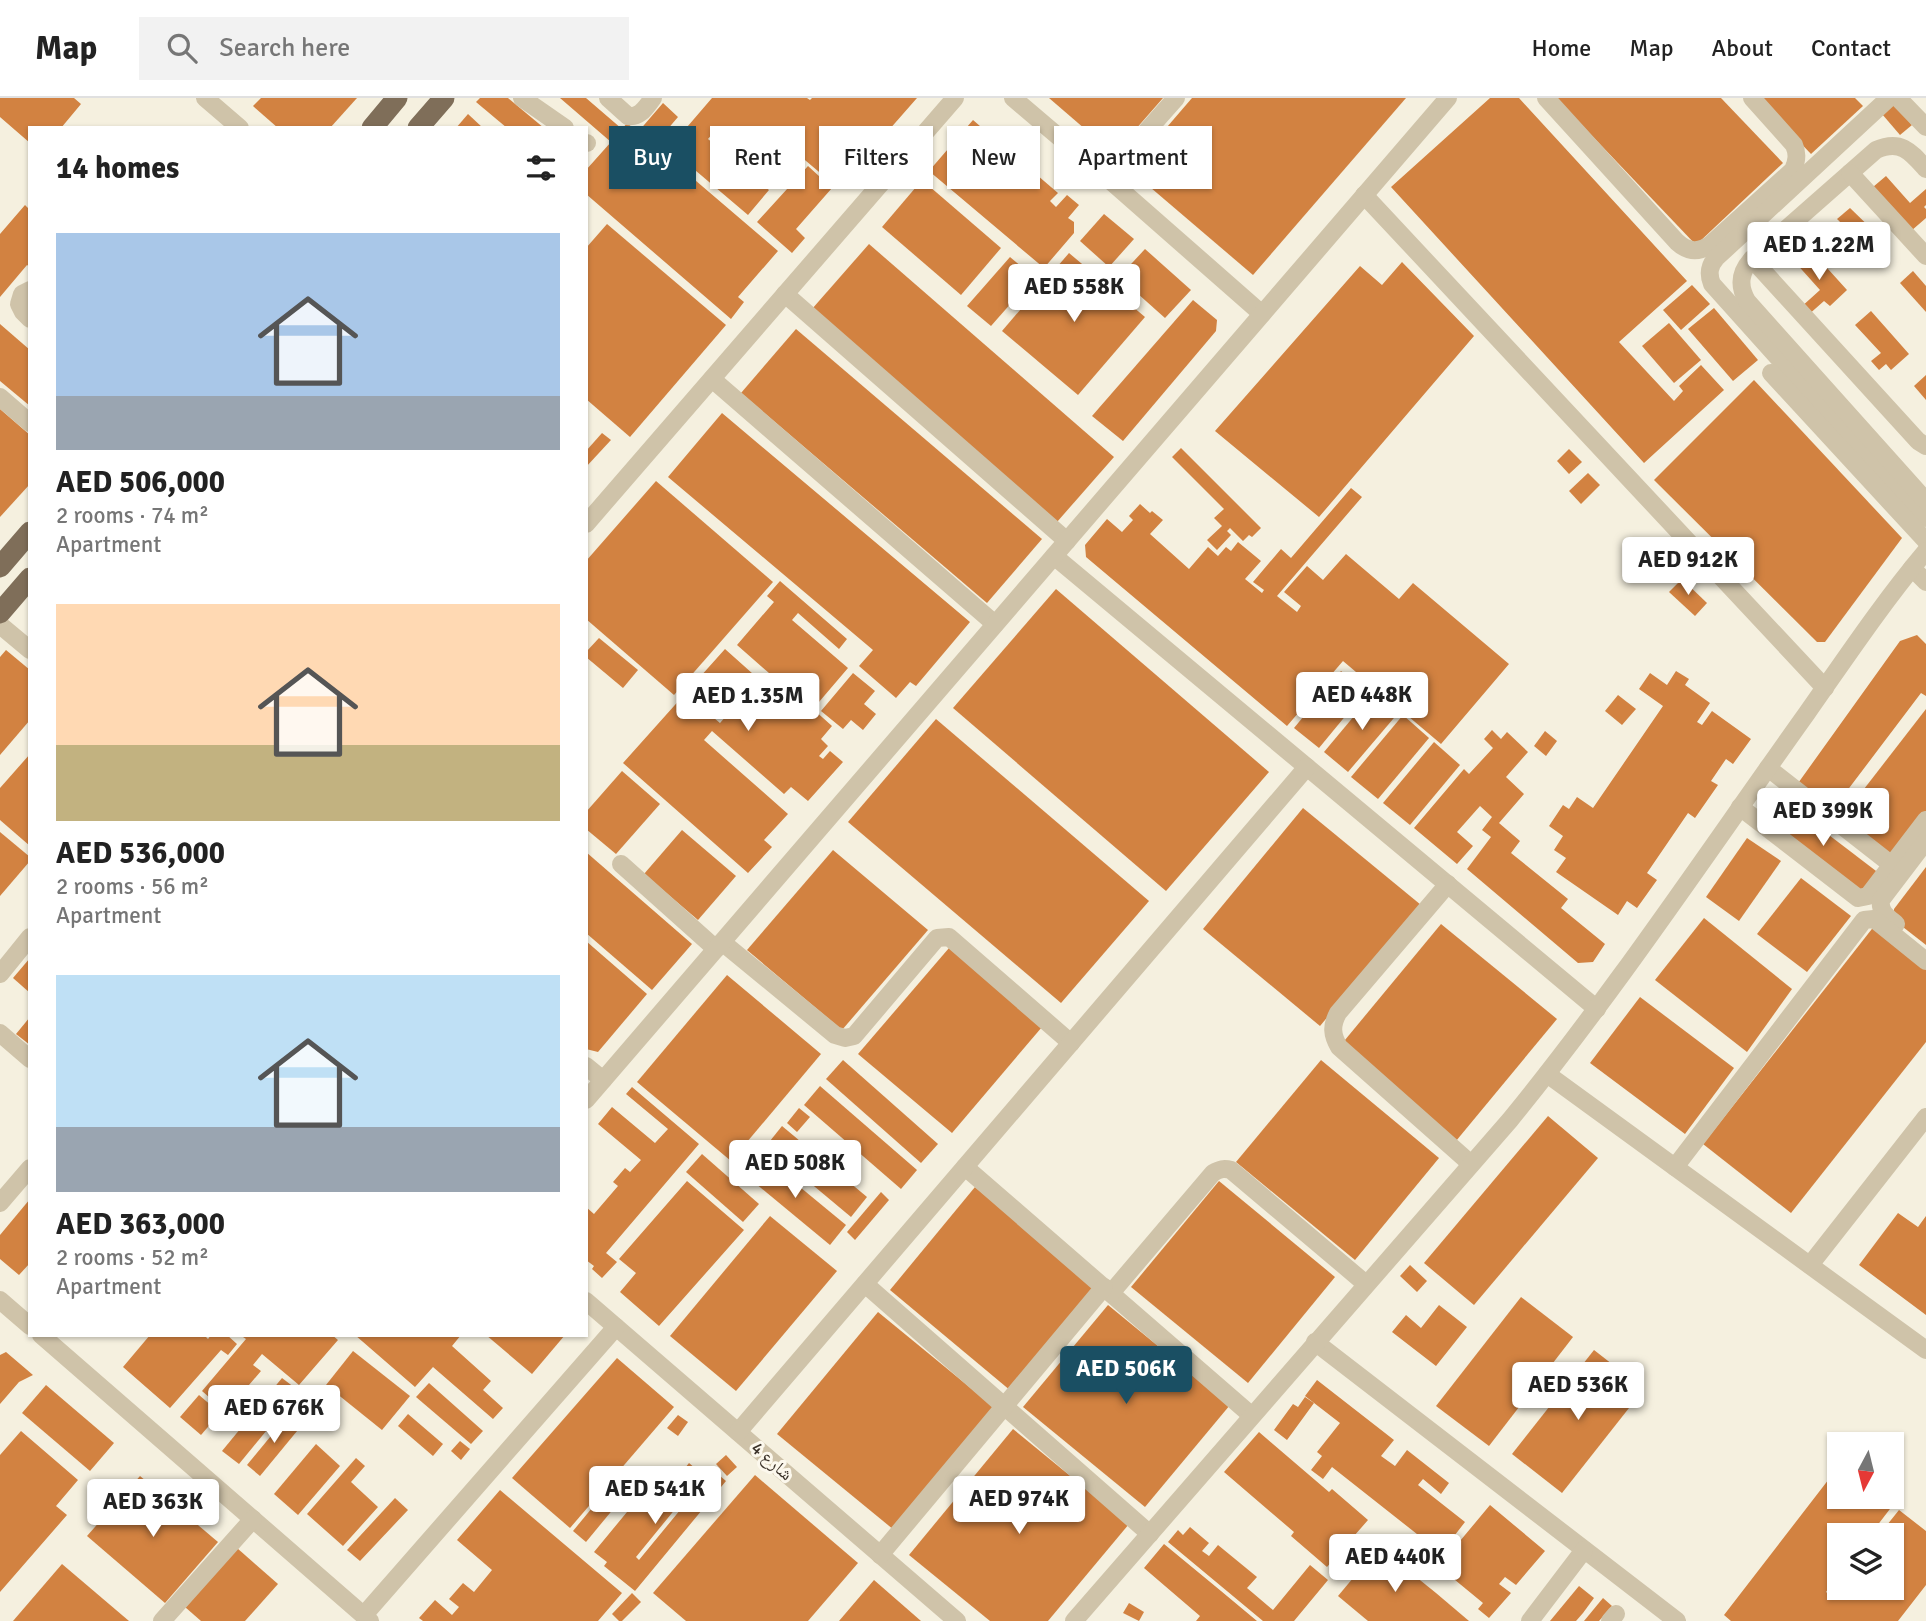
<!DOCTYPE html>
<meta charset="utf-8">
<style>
:root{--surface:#fff;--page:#f2f2f2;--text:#222;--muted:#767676;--line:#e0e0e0;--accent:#1a4f63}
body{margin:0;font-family:Signika,"Noto Naskh Arabic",sans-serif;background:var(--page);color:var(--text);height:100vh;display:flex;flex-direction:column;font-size:26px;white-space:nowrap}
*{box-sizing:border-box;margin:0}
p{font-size:23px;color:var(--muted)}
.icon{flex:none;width:38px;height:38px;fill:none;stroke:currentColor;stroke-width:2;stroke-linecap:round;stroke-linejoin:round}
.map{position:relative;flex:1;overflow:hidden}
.sheet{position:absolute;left:28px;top:28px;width:560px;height:1211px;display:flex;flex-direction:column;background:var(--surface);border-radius:0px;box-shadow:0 2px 5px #0004}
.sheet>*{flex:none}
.top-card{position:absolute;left:609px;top:28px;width:665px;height:63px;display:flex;gap:14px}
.needle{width:46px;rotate:187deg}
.fabs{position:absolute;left:1827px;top:1334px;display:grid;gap:14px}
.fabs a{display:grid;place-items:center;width:77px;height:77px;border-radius:0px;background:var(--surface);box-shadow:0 2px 5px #0004;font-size:35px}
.price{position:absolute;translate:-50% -60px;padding:0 16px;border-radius:7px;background:#fff;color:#222;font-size:23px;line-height:46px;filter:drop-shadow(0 2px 4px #0008)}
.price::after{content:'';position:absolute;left:50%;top:42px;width:21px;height:16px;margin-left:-10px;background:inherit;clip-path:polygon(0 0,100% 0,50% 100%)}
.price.selected{background:var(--accent);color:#fff}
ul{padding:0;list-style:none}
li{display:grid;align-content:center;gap:14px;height:371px;padding:0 28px}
li span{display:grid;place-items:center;height:217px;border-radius:0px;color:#555}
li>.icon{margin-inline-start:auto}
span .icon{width:126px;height:126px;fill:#fffc;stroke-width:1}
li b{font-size:30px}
h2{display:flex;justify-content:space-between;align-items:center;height:84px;padding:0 28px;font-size:30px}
.tag{padding:0 24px;border-radius:0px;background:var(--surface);box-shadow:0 2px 5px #0004;font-size:24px;line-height:63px}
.tag.selected{background:var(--accent);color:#fff}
header{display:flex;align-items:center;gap:42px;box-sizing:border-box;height:98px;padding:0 35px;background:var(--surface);border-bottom:2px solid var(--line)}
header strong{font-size:33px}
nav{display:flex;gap:38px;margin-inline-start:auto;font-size:24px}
.search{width:490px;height:63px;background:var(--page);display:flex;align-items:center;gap:18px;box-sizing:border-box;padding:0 24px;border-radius:0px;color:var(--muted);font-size:26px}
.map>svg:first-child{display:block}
.building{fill:#d28241}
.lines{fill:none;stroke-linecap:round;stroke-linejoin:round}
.minor{stroke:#cfc3a9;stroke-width:18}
.major{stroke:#7f6e59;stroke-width:21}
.labels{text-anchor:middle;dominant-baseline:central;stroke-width:6;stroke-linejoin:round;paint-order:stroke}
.street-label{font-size:18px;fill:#3c332a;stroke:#fcf8ed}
</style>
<header>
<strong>Map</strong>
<div class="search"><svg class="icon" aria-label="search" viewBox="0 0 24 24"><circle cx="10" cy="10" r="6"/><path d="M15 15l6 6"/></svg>Search here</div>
<nav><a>Home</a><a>Map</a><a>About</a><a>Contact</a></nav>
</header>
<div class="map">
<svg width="1926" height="1523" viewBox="0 0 1926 1523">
<rect width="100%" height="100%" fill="#f5f0df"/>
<g class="building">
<path d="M0 0H74L81 6 61 30H30V45L0 19Z"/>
<path d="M261 0H357L330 30H278L253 8Z"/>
<path d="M480 0H508L544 30H507L476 4Z"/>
<path d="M560 0H586L622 31 627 25 638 34 663 5 678 19 654 47 778 153 738 199 744 204 731 221 586 96V72L611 44Z"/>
<path d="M712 0H807L810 2 812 0H917L838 90 799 57 775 85 714 34 708 41 769 92 748 117 669 50Z"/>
<path d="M1049 0H1163L1114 56Z"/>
<path d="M1192 0H1406L1253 177 1130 72Z"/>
<path d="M1490 0H1519L1687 183 1619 244 1674 303 1683 293 1679 288 1701 267 1724 292 1644 365 1391 89Z"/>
<path d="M1556 0H1721L1783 65 1696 147Z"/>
<path d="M1758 0H1855L1863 8 1811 56Z"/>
<path d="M1893 5 1912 27 1900 37 1882 16Z"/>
<path d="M468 16 483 30H456Z"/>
<path d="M973 22 1058 95 1050 103 1056 109 1067 97 1079 107 1068 120 1074 124V135L1044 170 929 73Z"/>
<path d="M808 68 832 90 796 131 805 140 792 155 757 124Z"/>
<path d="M1886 78 1910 105 1926 91V107L1924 109 1926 111V120L1911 133 1873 89Z"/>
<path d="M922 82 1001 150 961 197 882 129Z"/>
<path d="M25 107 30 112V169L27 167 0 199V136Z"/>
<path d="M1850 110 1881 140 1869 152 1837 121Z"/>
<path d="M1104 116 1134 141 1109 169 1080 143Z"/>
<path d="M607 126 726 227 630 339 586 301V150Z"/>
<path d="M869 146 1114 359 1057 424 812 211Z"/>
<path d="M1809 150 1847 192 1830 208 1824 203 1807 218 1800 210 1820 192 1794 163Z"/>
<path d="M1145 151 1191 192 1165 220 1119 179Z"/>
<path d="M1069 155 1145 219 1078 297 1002 233Z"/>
<path d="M1010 159 1034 179 991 228 967 208Z"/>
<path d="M1402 164 1474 238 1319 419 1215 333 1360 168 1382 187Z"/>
<path d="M1913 173 1926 188V214L1900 185Z"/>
<path d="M1692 187 1710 206 1681 232 1663 212Z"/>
<path d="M1193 202 1217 222 1216 233 1123 343 1092 318Z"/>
<path d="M1714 210 1758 262 1733 283 1688 231Z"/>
<path d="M1871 213 1909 256 1891 272 1886 266 1879 272 1871 263 1881 255 1855 227Z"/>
<path d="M1669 225 1701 262 1674 285 1642 248Z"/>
<path d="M0 226 30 252V308L0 283Z"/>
<path d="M796 231 1042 441 987 505 741 295Z"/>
<path d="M1926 277V302L1914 288Z"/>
<path d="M1754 282 1902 440 1825 544H1817L1654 382Z"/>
<path d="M0 311 30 337V386L0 419Z"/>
<path d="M722 315 970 524 916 588 910 584 896 600 859 568 873 552 668 379Z"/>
<path d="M602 335 611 342 586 369V353Z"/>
<path d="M1181 350 1261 430 1252 439 1249 437 1243 443 1230 430 1227 433 1231 437 1217 452 1207 442 1222 428 1214 420 1224 411 1172 359Z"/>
<path d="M1569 351 1582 364 1569 376 1557 363Z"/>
<path d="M1588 375 1600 387 1581 406 1569 393Z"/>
<path d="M656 383 773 484 674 597 586 521V463Z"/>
<path d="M1351 390 1362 399 1277 498 1297 514 1301 508 1284 494 1307 468 1323 482 1346 456 1399 501 1413 485 1509 566 1441 646 1343 563 1287 628 1086 459 1085 447 1107 421 1122 434 1133 422 1129 418 1140 406 1150 415 1152 413 1163 422 1150 436 1189 471 1208 449 1218 458 1226 449 1231 453 1238 444 1261 463 1245 481 1262 495 1264 492 1253 484 1281 451 1291 460Z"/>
<path d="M1682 481 1707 505 1695 518 1669 494Z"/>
<path d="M780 483 847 541 839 551 798 515 792 522 848 570 813 611 832 628 821 641 828 648 819 658 823 661 830 653 843 664 808 703 791 689 784 696 712 633 704 642 788 716 764 742 772 749 748 775 623 665 725 551 753 576 714 620 720 625 756 584 759 587 769 575 737 547 774 504 767 498Z"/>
<path d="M1056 491 1269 674 1166 793 953 610Z"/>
<path d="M1917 537 1926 546V598L1921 595 1831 714 1796 688 1900 543Z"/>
<path d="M599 540 638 572 623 590 586 559V554Z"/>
<path d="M6 552 30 572V622L0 657V559Z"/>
<path d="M1341 573 1366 593 1319 650 1294 630Z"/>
<path d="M1676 573 1689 581 1685 587 1710 605 1697 624 1702 627 1712 613 1751 641 1733 666 1726 661 1711 683 1718 687 1695 720 1688 715 1647 775 1657 782 1637 810 1627 803 1618 817 1556 774 1566 760 1554 752 1563 738 1549 728 1563 707 1569 711 1577 699 1593 710 1663 608 1639 591 1650 575 1667 587Z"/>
<path d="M853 575 875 593 864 606 876 616 863 632 851 622 843 631 821 613Z"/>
<path d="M1375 593 1399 614 1348 674 1324 654Z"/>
<path d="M1618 597 1636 611 1622 627 1605 613Z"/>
<path d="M1926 611V720L1893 763 1840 722Z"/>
<path d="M1403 617 1429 640 1378 701 1351 679Z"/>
<path d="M936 621 1149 803 1061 905 848 724Z"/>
<path d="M1492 632 1501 641 1507 634 1528 654 1506 679 1524 696 1499 725 1520 743 1511 755 1568 801 1561 810 1605 846 1593 864 1578 865 1467 771 1491 739 1482 732 1492 719 1480 708 1457 734 1473 748 1457 766 1414 730 1464 671 1469 676 1493 650 1484 641Z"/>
<path d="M1545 633 1557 643 1546 658 1534 648Z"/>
<path d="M1434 644 1460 667 1410 727 1383 705Z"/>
<path d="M30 656V748L0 722V690Z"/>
<path d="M622 673 660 706 616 756 586 731V714Z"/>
<path d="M1783 702 1880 776 1862 798 1766 725Z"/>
<path d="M1303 710 1421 807 1320 928 1203 831Z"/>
<path d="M682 732 736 778 698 822 644 776Z"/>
<path d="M0 734 30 759V763L0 798Z"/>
<path d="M1747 740 1781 763 1739 823 1706 799Z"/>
<path d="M833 752 928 832 842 932 747 852Z"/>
<path d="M586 754 692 846 652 892 586 835Z"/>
<path d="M1926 769V847L1894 822V811Z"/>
<path d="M1801 780 1851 818 1807 874 1757 836Z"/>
<path d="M1704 820 1792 891 1747 954 1655 882Z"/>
<path d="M1441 826 1557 921 1456 1043 1340 948Z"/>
<path d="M1875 827 1926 867V944L1791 1115 1703 1046Z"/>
<path d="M586 843 647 896 598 954 586 951Z"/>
<path d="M949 850 1042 929 952 1035 858 956Z"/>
<path d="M30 860V895L13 880Z"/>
<path d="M727 877 821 956 731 1063 637 984Z"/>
<path d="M1640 899 1734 970 1685 1036 1590 965Z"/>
<path d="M30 919V947L16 936Z"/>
<path d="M843 962 938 1046 921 1065 826 981Z"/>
<path d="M1321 962 1439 1060 1355 1162 1236 1064Z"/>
<path d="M820 988 917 1072 901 1091 804 1007Z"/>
<path d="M632 989 699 1046 606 1155 617 1164 602 1180 592 1171 594 1168 586 1162V1109L594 1116 618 1088 613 1084 625 1070 630 1074 641 1062 598 1026 612 1009 655 1045 668 1031 626 996Z"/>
<path d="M799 1010 810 1019 797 1034 787 1025Z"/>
<path d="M1548 1018 1598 1060 1474 1207 1424 1165Z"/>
<path d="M782 1028 867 1099 851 1119 766 1048Z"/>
<path d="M702 1056 759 1106 743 1124 686 1074Z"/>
<path d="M760 1056 846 1127 830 1147 744 1076Z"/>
<path d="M687 1083 744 1132 659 1228 620 1194 636 1175 619 1161Z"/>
<path d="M1219 1083 1335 1179 1248 1285 1131 1189Z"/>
<path d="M975 1089 1097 1189 1011 1293 890 1192Z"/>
<path d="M881 1094 889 1102 855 1142 847 1134Z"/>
<path d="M30 1101V1165L19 1177 0 1161V1137Z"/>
<path d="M1898 1115 1918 1129 1926 1118V1217L1859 1167Z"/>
<path d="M770 1118 837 1173 736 1293 670 1238Z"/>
<path d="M1410 1167 1427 1183 1417 1194 1400 1178Z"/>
<path d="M1521 1199 1573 1239 1489 1348 1436 1308Z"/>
<path d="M1108 1207 1230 1307 1145 1409 1023 1309Z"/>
<path d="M1439 1207 1467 1229 1436 1268 1392 1234 1406 1217 1421 1230Z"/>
<path d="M878 1214 995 1310 894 1432 777 1336Z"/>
<path d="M150 1237H204L208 1241 211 1237H227L237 1246 228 1257 221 1252 170 1310 123 1269Z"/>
<path d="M245 1237H332L338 1242 299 1287 262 1256 253 1267 261 1273 226 1314 202 1293 246 1241 243 1239Z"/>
<path d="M355 1237H461L452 1248 491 1283 483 1292 503 1310 493 1321 433 1269 415 1289Z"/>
<path d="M486 1237H565L532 1276Z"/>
<path d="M1594 1252 1644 1291 1562 1395 1512 1356Z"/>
<path d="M353 1253 410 1298 382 1332 326 1287Z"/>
<path d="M6 1254 33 1277 19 1284 0 1306V1257Z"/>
<path d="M617 1260 674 1309 570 1430 512 1380Z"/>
<path d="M282 1280 299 1293 239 1366 222 1353Z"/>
<path d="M1317 1282 1394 1342 1381 1358 1395 1368 1407 1352 1449 1385 1441 1396 1423 1381 1418 1387 1465 1424 1441 1455 1332 1369 1323 1381 1311 1372 1322 1358 1317 1354 1340 1325 1305 1298Z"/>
<path d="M429 1285 483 1333 471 1346 416 1299Z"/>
<path d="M46 1287 114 1345 90 1373 22 1315Z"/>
<path d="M199 1297 220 1315 201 1337 180 1319Z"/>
<path d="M300 1297 309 1304 296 1318 288 1311Z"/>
<path d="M1305 1299 1314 1305 1287 1342 1274 1332 1293 1306 1298 1309Z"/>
<path d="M289 1316 302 1327 260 1378 247 1367Z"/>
<path d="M408 1316 443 1346 433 1358 398 1328Z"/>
<path d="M678 1317 688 1324 678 1338 667 1330Z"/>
<path d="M1013 1331 1129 1426 1048 1523H990L909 1457Z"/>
<path d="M21 1333 78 1382 56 1408 67 1417 0 1494V1357Z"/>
<path d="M1259 1334 1329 1394 1332 1391 1368 1422 1327 1469 1291 1438 1294 1434 1224 1374Z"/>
<path d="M460 1343 470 1351 461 1362 451 1353Z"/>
<path d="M316 1346 340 1368 298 1417 274 1396Z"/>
<path d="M726 1357 737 1369 727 1378 716 1366Z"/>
<path d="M356 1360 365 1368 351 1384 378 1409 343 1448 307 1416Z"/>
<path d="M689 1365 703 1377 636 1459 639 1462 713 1372 726 1383 635 1493 604 1468 607 1464 594 1454 646 1391 659 1402Z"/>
<path d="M1839 1368V1398H1880L1893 1407 1870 1437H1839V1476L1826 1494 1832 1498 1839 1489H1892V1437H1879L1899 1412 1926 1433V1487L1898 1523H1731L1724 1517Z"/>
<path d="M625 1370 638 1381 586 1444 573 1433Z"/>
<path d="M755 1377 858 1465 808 1523H686L653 1495Z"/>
<path d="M140 1378 218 1444 165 1505 87 1438Z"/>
<path d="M500 1392 622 1495 598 1523H423L419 1520 435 1502 452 1517 459 1509 449 1501 463 1485 474 1494 492 1472 457 1442Z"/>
<path d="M395 1400 408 1412 360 1463 347 1452Z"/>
<path d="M1490 1407 1545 1453 1516 1487 1505 1479 1499 1486 1511 1495 1489 1520 1478 1511 1483 1505 1449 1477 1460 1463 1450 1455Z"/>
<path d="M1190 1429 1209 1445 1202 1453 1209 1458 1218 1447 1257 1479 1247 1490 1273 1512 1310 1467 1328 1482 1294 1523H1263L1168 1444 1178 1432 1183 1437Z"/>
<path d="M1164 1446 1221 1493 1257 1523H1196L1200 1518 1144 1470Z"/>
<path d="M1379 1449 1436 1495 1469 1523H1368L1338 1498Z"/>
<path d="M237 1450 278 1486 245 1523H201L185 1509Z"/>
<path d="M62 1466 129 1523H13Z"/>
<path d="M874 1482 921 1523H839Z"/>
<path d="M1579 1488 1594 1500 1583 1515 1576 1523H1550Z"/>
<path d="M632 1495 641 1504 622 1523H619L612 1516Z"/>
<path d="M1603 1500 1612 1508 1599 1523H1584Z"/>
<path d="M1129 1505 1144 1514 1139 1523 1123 1515Z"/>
</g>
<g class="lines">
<g class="minor">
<path d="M205 0 240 30"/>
<path d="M522 0 565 30"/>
<path d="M608 0 628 18C640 20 646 9 653 0"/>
<path d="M1013 0 1106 79 1262 216"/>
<path d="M1546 0 1677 144C1688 154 1699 155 1711 146L1793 72C1797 63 1798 56 1794 47L1752 0"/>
<path d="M1889 0 1716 160C1709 168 1708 176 1712 186L1877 370 1926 420"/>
<path d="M1898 0 1926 29"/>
<path d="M586 45H587"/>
<path d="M1926 71C1911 54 1901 41 1876 52L1752 161C1740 174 1738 187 1747 203L1926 403"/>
<path d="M1850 75 1926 158"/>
<path d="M1106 79 1176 0"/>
<path d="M1364 97 1825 590"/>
<path d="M1752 161 1918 343 1926 348"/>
<path d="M30 192 22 196 19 206 23 214 30 221"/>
<path d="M785 196 1067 443"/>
<path d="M1771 275 1926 443"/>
<path d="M712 281 995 526"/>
<path d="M0 299 30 325"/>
<path d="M586 426 955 0"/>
<path d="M1054 458 1597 911"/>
<path d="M1912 470 1926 484"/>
<path d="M0 527 30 552"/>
<path d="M1768 670 1892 767"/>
<path d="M1740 709 1858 800 1868 798 1926 722"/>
<path d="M621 766 716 851"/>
<path d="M1448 786 1338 915C1331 928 1332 937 1339 949L1471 1066"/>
<path d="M1896 826C1888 819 1879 814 1881 802L1926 743"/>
<path d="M722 844 835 937 845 940 854 938 937 840 949 839 1071 945"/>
<path d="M0 876 30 839"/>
<path d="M0 935 30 961"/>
<path d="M586 968 603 982"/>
<path d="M1547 976 1926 1252"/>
<path d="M586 1002 1448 0"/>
<path d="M965 1069 1251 1317"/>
<path d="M1675 1069 1864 822 1874 821 1926 863"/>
<path d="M0 1105 30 1070"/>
<path d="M1810 1167 1926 1019"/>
<path d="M865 1186 1150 1436"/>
<path d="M1111 1195 1213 1075C1220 1071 1224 1070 1231 1072L1366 1186"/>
<path d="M0 1202 30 1228"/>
<path d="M586 1203 957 1523"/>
<path d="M41 1237 370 1523"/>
<path d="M1315 1244 1677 1523"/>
<path d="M738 1334 1307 669"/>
<path d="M880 1457 1104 1189"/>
<path d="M364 1517 616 1229"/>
<path d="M162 1523 253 1421"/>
<path d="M1074 1523 1510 1022C1616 892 1709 752 1807 615 1845 561 1883 504 1926 453"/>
<path d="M1530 1523 1584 1452"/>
<path d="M1610 1523 1616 1516"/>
</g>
<g class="major">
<path d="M372 30 397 0"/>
<path d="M418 30 444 0"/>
<path d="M0 469 30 434"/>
<path d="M0 515 30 480"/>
</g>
</g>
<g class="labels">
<g class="street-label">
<text transform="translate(772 1363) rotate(41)">شارع 4</text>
</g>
</g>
</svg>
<div class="fabs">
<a><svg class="needle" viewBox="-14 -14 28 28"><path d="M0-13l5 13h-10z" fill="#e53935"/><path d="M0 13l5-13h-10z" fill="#767676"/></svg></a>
<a><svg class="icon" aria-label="layers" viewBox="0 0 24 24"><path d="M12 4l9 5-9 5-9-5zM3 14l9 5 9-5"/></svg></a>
</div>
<b class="price" style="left:1819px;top:184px">AED 1.22M</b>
<b class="price" style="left:1074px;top:226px">AED 558K</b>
<b class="price" style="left:1688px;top:499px">AED 912K</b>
<b class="price" style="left:1362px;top:634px">AED 448K</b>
<b class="price" style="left:748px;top:635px">AED 1.35M</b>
<b class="price" style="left:1823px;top:750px">AED 399K</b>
<b class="price" style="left:795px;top:1102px">AED 508K</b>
<b class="price selected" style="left:1126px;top:1308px">AED 506K</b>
<b class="price" style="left:1578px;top:1324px">AED 536K</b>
<b class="price" style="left:274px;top:1347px">AED 676K</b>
<b class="price" style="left:655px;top:1428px">AED 541K</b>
<b class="price" style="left:1019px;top:1438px">AED 974K</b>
<b class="price" style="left:153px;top:1441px">AED 363K</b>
<b class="price" style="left:1395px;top:1496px">AED 440K</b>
<div class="top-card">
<a class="tag selected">Buy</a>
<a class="tag">Rent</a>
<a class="tag">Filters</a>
<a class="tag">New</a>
<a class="tag">Apartment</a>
</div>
<section class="sheet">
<h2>14 homes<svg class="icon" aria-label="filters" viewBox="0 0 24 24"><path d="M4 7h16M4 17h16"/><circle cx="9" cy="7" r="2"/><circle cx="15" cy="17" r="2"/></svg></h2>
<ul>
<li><span style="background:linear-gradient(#a9c7e8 75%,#9aa5b1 0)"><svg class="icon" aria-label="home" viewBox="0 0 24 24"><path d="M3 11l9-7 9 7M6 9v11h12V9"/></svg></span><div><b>AED 506,000</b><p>2 rooms · 74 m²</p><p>Apartment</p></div></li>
<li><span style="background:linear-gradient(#ffd9b3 65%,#c2b280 0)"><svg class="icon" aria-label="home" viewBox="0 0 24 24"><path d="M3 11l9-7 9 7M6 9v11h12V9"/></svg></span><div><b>AED 536,000</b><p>2 rooms · 56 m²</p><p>Apartment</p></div></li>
<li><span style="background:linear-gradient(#bfe0f5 70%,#9aa5b1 0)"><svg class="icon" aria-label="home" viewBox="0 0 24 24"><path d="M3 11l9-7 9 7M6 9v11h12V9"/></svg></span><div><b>AED 363,000</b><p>2 rooms · 52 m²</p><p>Apartment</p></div></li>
</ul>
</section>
</div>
